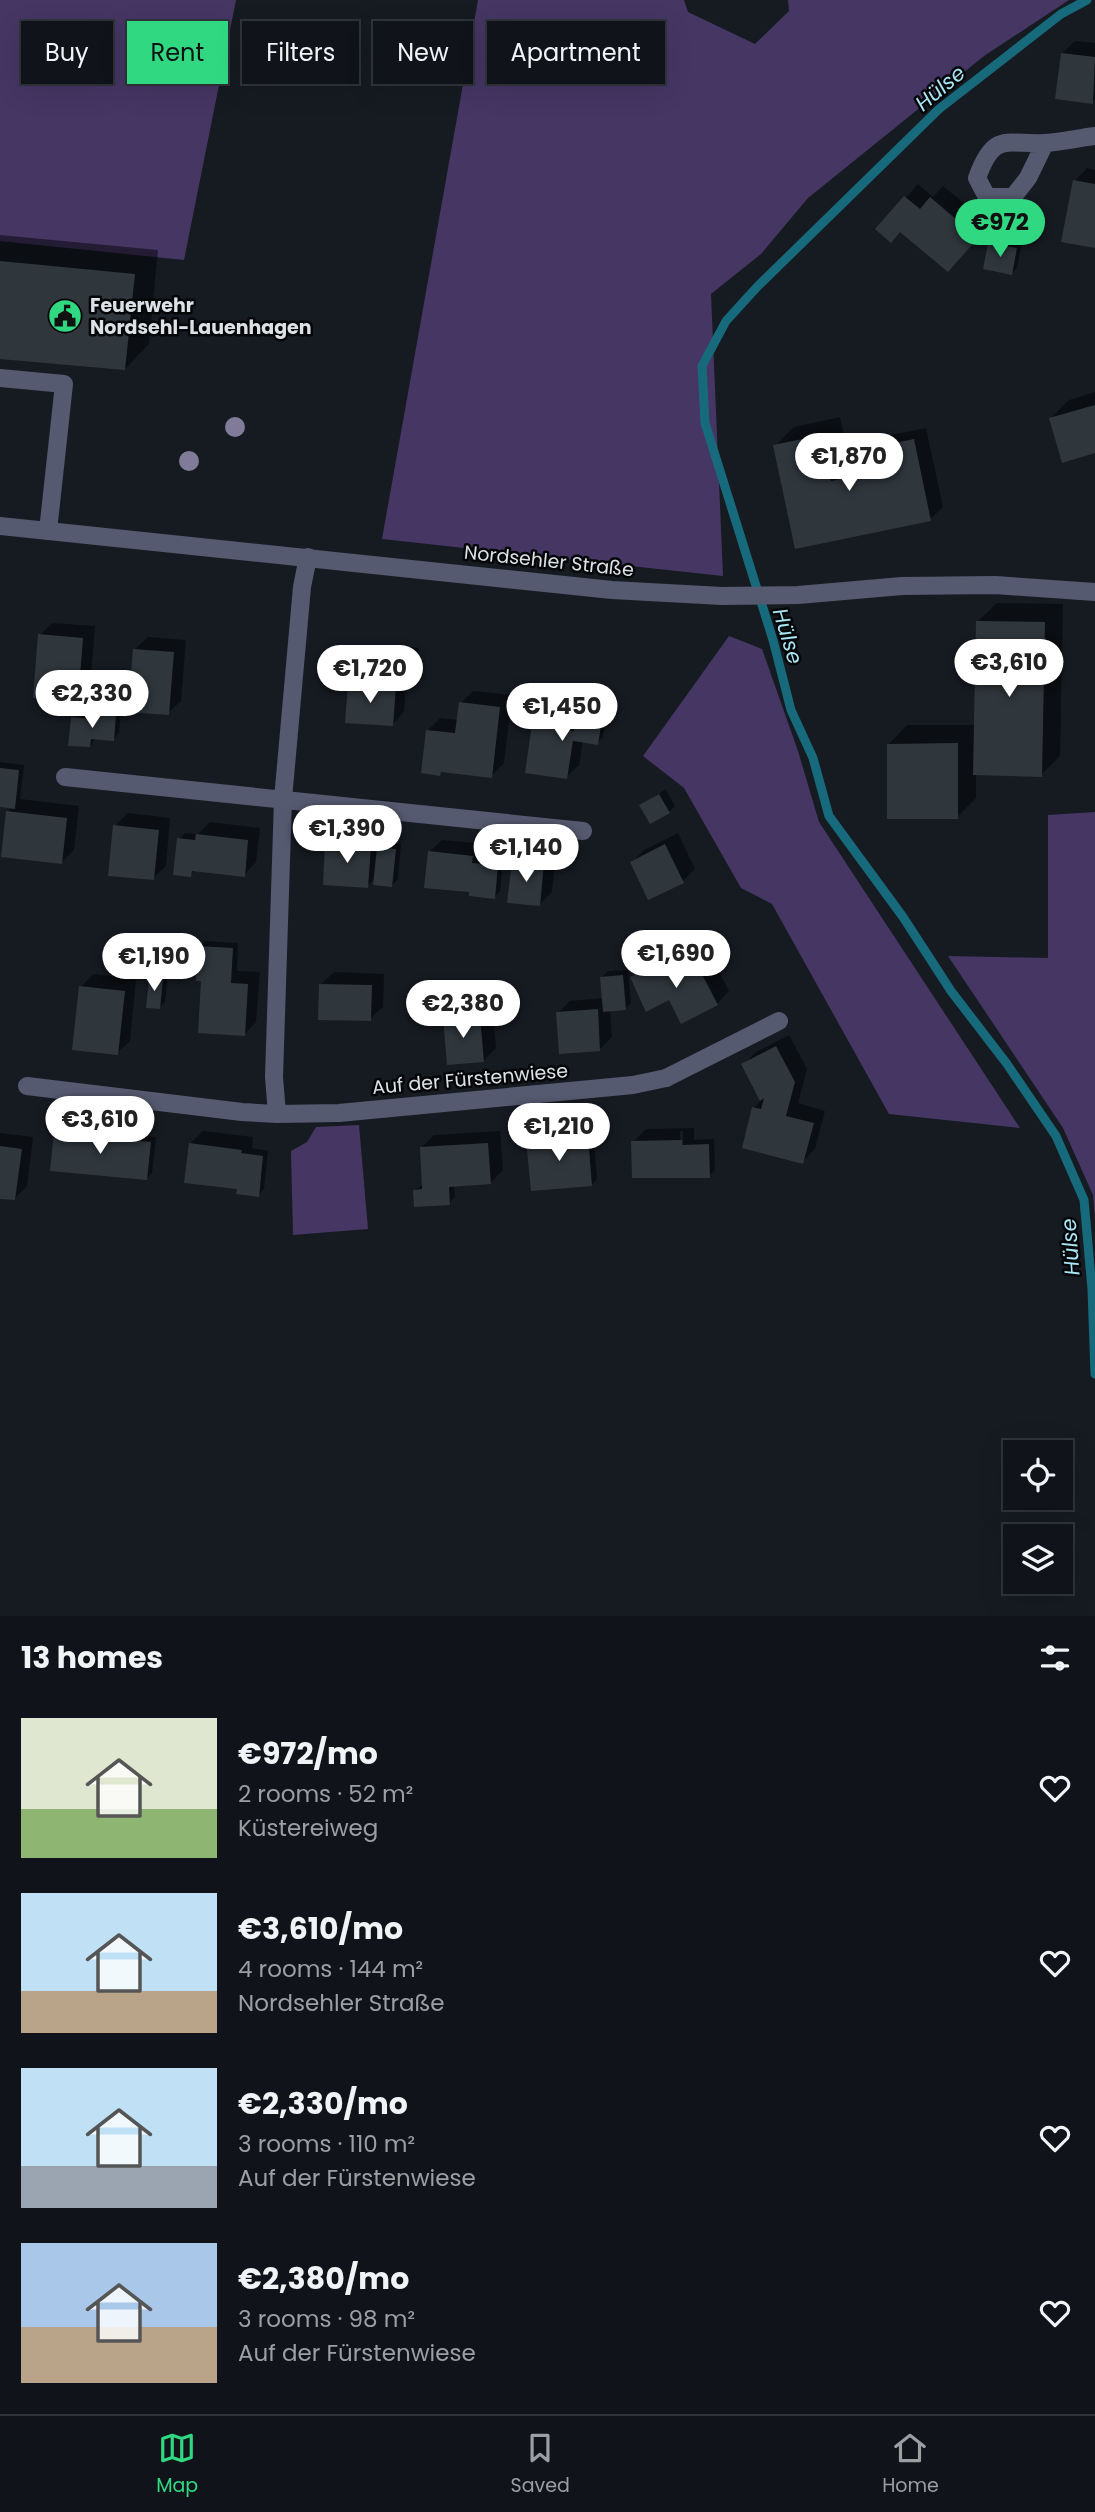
<!DOCTYPE html>
<meta charset="utf-8">
<style>
:root{--surface:#10141a;--page:#1e2127;--text:#f1f3f6;--muted:#9c9ea2;--line:#303339;--accent:#31d882}
body{margin:0;font-family:Poppins,sans-serif;background:var(--page);color:var(--text);height:100vh;display:flex;flex-direction:column;font-size:26px;white-space:nowrap}
*{box-sizing:border-box;margin:0}
p{font-size:23px;color:var(--muted)}
.icon{flex:none;width:38px;height:38px;fill:none;stroke:currentColor;stroke-width:2;stroke-linecap:round;stroke-linejoin:round}
.map{position:relative;height:1616px;overflow:hidden}
.side{display:flex;flex-direction:column;background:var(--surface);flex:1}
.side>*{flex:none}
.hud{position:absolute;left:21px;top:21px;width:700px;height:63px;display:flex;gap:14px}
.controls{position:absolute;left:1003px;top:1440px;display:grid;gap:14px}
.controls a{display:grid;place-items:center;width:70px;height:70px;border-radius:0px;background:var(--surface);box-shadow:0 7px 28px #0002,0 0 0 2px var(--line);font-size:35px}
.price{position:absolute;translate:-50% -60px;padding:0 16px;border-radius:24px;background:#fff;color:#222;font-size:23px;line-height:46px;filter:drop-shadow(0 2px 4px #0008)}
.price::after{content:'';position:absolute;left:50%;top:42px;width:21px;height:16px;margin-left:-10px;background:inherit;clip-path:polygon(0 0,100% 0,50% 100%)}
.price.current{background:var(--accent);color:#111}
ul{padding:0;list-style:none}
li{display:flex;align-items:center;gap:21px;height:175px;padding:0 21px}
li span{display:grid;place-items:center;flex:none;width:196px;height:140px;border-radius:0px;color:#555}
li>.icon{margin-inline-start:auto}
span .icon{width:84px;height:84px;fill:#fffc;stroke-width:1}
li b{font-size:30px}
h2{display:flex;justify-content:space-between;align-items:center;height:84px;padding:0 21px;font-size:30px}
.chip{padding:0 24px;border-radius:0px;background:var(--surface);box-shadow:0 7px 28px #0002,0 0 0 2px var(--line);font-size:24px;line-height:63px}
.chip.current{background:var(--accent);color:#111}
.tabs{display:flex;justify-content:space-around;align-items:center;height:98px;border-top:2px solid var(--line);background:var(--surface);font-size:19px;color:var(--muted)}
.tabs a{display:grid;justify-items:center;gap:4px}
.tabs .current{color:var(--accent)}
.map>svg:first-child{display:block}
.green{fill:#453664}
.shadow{fill:#0007;fill-rule:evenodd}
.lines{fill:none;stroke-linecap:round;stroke-linejoin:round}
.stream{stroke:#176a7c;stroke-width:9}
.building{fill:#2f373d}
.service{stroke:#565a70;stroke-width:18}
.minor{stroke:#565a70;stroke-width:18}
.tertiary{stroke:#565a70;stroke-width:18}
.tree{fill:#807b98}
.labels{text-anchor:middle;dominant-baseline:central;stroke-width:5;stroke-linejoin:round;paint-order:stroke}
.poi-label{font-size:19px;font-weight:bold;fill:#dde1e6;stroke:#050608;text-anchor:start}
.street-label{font-size:19px;fill:#dde1e6;stroke:#050608}
.water-label{font-size:21px;font-style:italic;fill:#a9e6f6;stroke:#050608}
</style>
<div class="map">
<svg width="1095" height="1616" viewBox="0 0 1095 1616">
<rect width="100%" height="100%" fill="#161b22"/>
<g class="green">
<path d="M0 0H236L184 260 0 241Z"/>
<path d="M478 0H684L688 12 755 44 789 11 788 0H1069L984 56 808 198 761 254 711 294 723 576 382 539Z"/>
<path d="M729 636 762 649 798 751 819 822 1020 1128 889 1114 772 904 741 888 684 788 643 756Z"/>
<path d="M1095 812V1219L1093 1195 1063 1128 948 956 1048 958V815Z"/>
<path d="M359 1125 368 1229 293 1235 291 1151 307 1142 316 1127Z"/>
</g>
<g class="shadow">
<path d="M1075 41 1095 43V99L1092 102 1062 53Z"/>
<path d="M1087 168 1095 170V246L1075 181Z"/>
<path d="M918 184 933 197 943 186 989 224 960 258 901 230 878 229Z"/>
<path d="M0 235 158 250 149 344 125 369 0 357Z"/>
<path d="M996 238 1022 243 1017 267 1012 273 990 243Z"/>
<path d="M1095 392V451L1051 418 1069 400Z"/>
<path d="M840 417 850 463 875 458 873 449 886 436 926 428 943 507 930 519 796 547 775 446 794 427Z"/>
<path d="M997 603 1063 604 1060 756 1041 775 976 774V798L957 817 889 744 907 725H976L978 621Z"/>
<path d="M52 623 95 626 90 688 78 700 40 635Z"/>
<path d="M148 637 186 640 181 701 168 713 135 649Z"/>
<path d="M401 646 419 648 416 672 411 678H407L404 712 392 725 349 685 362 672 393 674 395 652Z"/>
<path d="M473 691 512 695 504 763 491 776 443 770 439 774 427 731 440 718 459 720 461 703Z"/>
<path d="M586 697 609 701 603 737 597 743 583 740 579 765 566 777 534 725 546 713 578 718 580 703Z"/>
<path d="M101 708 121 709 119 733 113 739 96 738 90 746 72 718 78 712 95 714Z"/>
<path d="M0 762 24 765 20 799 79 806 74 850 62 862 7 812 12 807 0 805Z"/>
<path d="M666 789 675 806 669 812 641 805Z"/>
<path d="M128 813 170 818 166 866 153 878 115 826Z"/>
<path d="M210 822 260 828 256 862 244 875 196 870 190 875 179 839 185 833 198 834Z"/>
<path d="M340 831 383 834 382 842 401 844 398 879 392 885 376 878 367 886 327 844Z"/>
<path d="M678 833 695 869 683 881 632 862 644 850Z"/>
<path d="M442 840 485 844 483 858 503 860 500 891 494 897 429 852Z"/>
<path d="M526 849 556 852 552 892 540 904 513 862Z"/>
<path d="M205 941 238 943 237 971 260 972 256 1022 244 1035 199 947Z"/>
<path d="M706 946 729 991 717 1004 670 998 632 977 638 971 658 961 663 972 671 964Z"/>
<path d="M628 970 631 1003 625 1009 610 1010 612 1037 600 1049 558 1013 570 1001 604 998 602 977 608 971Z"/>
<path d="M334 972 384 974 383 1007 370 1019 321 984Z"/>
<path d="M157 973 168 974 165 1002 159 1008 151 978Z"/>
<path d="M93 974 136 979 130 1041 117 1053 81 987Z"/>
<path d="M492 1003 496 1048 484 1060 445 1019 457 1006Z"/>
<path d="M789 1035 807 1069 798 1103 825 1111 815 1149 802 1162 754 1108 761 1100 743 1065 756 1052Z"/>
<path d="M68 1121 127 1127 126 1134 156 1137 152 1173 146 1179 55 1133Z"/>
<path d="M581 1125 582 1131 593 1130 597 1179 592 1185 528 1140 541 1128Z"/>
<path d="M694 1128V1140L714 1139 715 1170 709 1176 634 1177 633 1142 646 1129ZM680 1131H683L684 1167H681Z"/>
<path d="M203 1131 253 1137 252 1148 268 1151 264 1189 258 1195 239 1188 190 1144Z"/>
<path d="M500 1131 503 1170 490 1183 454 1185 455 1197 449 1203 415 1190 424 1184 421 1148 434 1135Z"/>
<path d="M0 1133 33 1137 27 1186 14 1199 0 1197Z"/>
</g>
<g class="lines">
<path class="stream" d="M1087 0 1061 14 939 109 757 287 726 321 702 366 705 423 773 640 791 710 813 758 829 816 903 917 951 991 1007 1064 1056 1136 1084 1200 1092 1289 1095 1374"/>
</g>
<g class="building">
<path d="M1061 53 1095 57 1093 104 1055 99Z"/>
<path d="M1073 180 1095 184V248L1061 242Z"/>
<path d="M904 196 920 209 930 197 978 238 948 272 900 232 891 243 875 229Z"/>
<path d="M988 243 1017 248 1012 275 983 269Z"/>
<path d="M0 261 135 274 125 370 0 359Z"/>
<path d="M1095 405V453L1062 463 1049 418Z"/>
<path d="M822 435 831 481 876 471 871 448 914 439 931 521 795 549 773 445Z"/>
<path d="M976 621 1045 622 1042 777 973 775Z"/>
<path d="M38 634 83 638 78 702 33 698Z"/>
<path d="M133 649 174 652 169 715 128 712Z"/>
<path d="M394 651 414 653 411 680 391 677Z"/>
<path d="M348 684 396 687 393 726 345 723Z"/>
<path d="M459 702 500 707 492 778 441 772 440 776 421 773 426 730 455 733Z"/>
<path d="M579 702 604 706 598 745 573 741 567 779 525 773 532 724 574 731Z"/>
<path d="M93 713 116 715 114 741 91 739 90 747 68 746 71 717 93 719Z"/>
<path d="M958 743V819H887V744Z"/>
<path d="M0 768 19 770 15 809 0 807Z"/>
<path d="M659 794 670 813 650 824 639 805Z"/>
<path d="M6 811 67 818 62 864 1 857Z"/>
<path d="M113 825 159 830 154 880 108 876Z"/>
<path d="M196 834 248 840 245 877 192 871 191 877 173 875 177 838 195 840Z"/>
<path d="M325 843 371 846 368 888 323 885Z"/>
<path d="M665 844 684 883 648 900 630 862Z"/>
<path d="M377 847 396 849 392 887 373 885Z"/>
<path d="M428 851 473 856 472 863 498 865 495 899 469 896V892L424 888Z"/>
<path d="M512 861 544 864 540 906 507 903Z"/>
<path d="M198 946 233 948 231 983 248 984 245 1036 198 1033 201 981H196Z"/>
<path d="M693 957 718 1005 681 1024 669 1000 646 1012 630 977 652 966 657 976Z"/>
<path d="M623 975 626 1010 603 1012 600 977Z"/>
<path d="M149 978 163 979 160 1009 146 1008Z"/>
<path d="M319 984 372 985 371 1021 318 1020Z"/>
<path d="M79 986 125 991 118 1055 72 1050Z"/>
<path d="M598 1009 600 1051 559 1054 556 1012Z"/>
<path d="M480 1015 484 1062 447 1065 443 1018Z"/>
<path d="M776 1046 795 1082 786 1116 814 1123 803 1164 742 1148 752 1107 761 1109 764 1098 760 1101 741 1064Z"/>
<path d="M54 1132 151 1142 147 1180 50 1171Z"/>
<path d="M588 1135 592 1186 531 1191 526 1140Z"/>
<path d="M682 1140V1145L709 1144 710 1178H632L631 1141Z"/>
<path d="M189 1143 242 1150 241 1153 263 1156 259 1197 236 1194 237 1189 184 1183Z"/>
<path d="M488 1143 491 1184 449 1187 450 1205 414 1207 413 1190 422 1189 420 1147Z"/>
<path d="M0 1146 22 1149 15 1200 0 1199Z"/>
</g>
<g class="lines">
<g class="service">
<path d="M0 378 64 384 48 531"/>
<path d="M666 1078 779 1021"/>
</g>
<g class="minor">
<path d="M1045 143 1028 178 1013 197H987L977 178C994 131 1005 145 1045 143 1062 142 1079 138 1095 136"/>
<path d="M308 557 302 587 283 799 274 1077 277 1114 339 1113 633 1085 666 1078"/>
<path d="M65 777 583 831"/>
<path d="M27 1086 242 1112 277 1114"/>
</g>
<path class="tertiary" d="M0 526 612 590 722 596 798 595 902 586 995 585 1095 592"/>
</g>
<g class="tree">
<circle cx="235" cy="427" r="10"/>
<circle cx="189" cy="461" r="10"/>
</g>
<defs>
<g id="civic-disc" transform="scale(1.75)"><circle r="9.5" fill="#31d882" stroke="#050608"/><path d="M-.6-6.5H3V-4.5H.6V-3L4-1V1h2V6H-6V1h2V-1L-.6-3ZM-1.2 2.5V6h2.4V2.5Z" fill="#111"/></g>
</defs>
<g fill-rule="evenodd">
<use href="#civic-disc" x="65" y="316"/>
</g>
<g class="labels">
<g class="poi-label">
<text x="90" y="305">Feuerwehr<tspan x="90" dy="22">Nordsehl-Lauenhagen</tspan></text>
</g>
<g class="street-label">
<text transform="translate(549 561) rotate(6)">Nordsehler Straße</text>
<text transform="translate(470 1079) rotate(-5)">Auf der Fürstenwiese</text>
</g>
<g class="water-label">
<text transform="translate(940 88) rotate(-40)">Hülse</text>
<text transform="translate(788 636) rotate(73)">Hülse</text>
<text transform="translate(1070 1247) rotate(-94)">Hülse</text>
</g>
</g>
</svg>
<div class="controls">
<a><svg class="icon" aria-label="locate" viewBox="0 0 24 24"><circle cx="12" cy="12" r="6"/><path d="M12 2v4M12 18v4M2 12h4M18 12h4"/></svg></a>
<a><svg class="icon" aria-label="layers" viewBox="0 0 24 24"><path d="M12 4l9 5-9 5-9-5zM3 14l9 5 9-5"/></svg></a>
</div>
<b class="price current" style="left:1000px;top:259px">€972</b>
<b class="price" style="left:849px;top:493px">€1,870</b>
<b class="price" style="left:1009px;top:699px">€3,610</b>
<b class="price" style="left:370px;top:705px">€1,720</b>
<b class="price" style="left:92px;top:730px">€2,330</b>
<b class="price" style="left:562px;top:743px">€1,450</b>
<b class="price" style="left:347px;top:865px">€1,390</b>
<b class="price" style="left:526px;top:884px">€1,140</b>
<b class="price" style="left:676px;top:990px">€1,690</b>
<b class="price" style="left:154px;top:993px">€1,190</b>
<b class="price" style="left:463px;top:1040px">€2,380</b>
<b class="price" style="left:100px;top:1156px">€3,610</b>
<b class="price" style="left:559px;top:1163px">€1,210</b>
<div class="hud">
<a class="chip">Buy</a>
<a class="chip current">Rent</a>
<a class="chip">Filters</a>
<a class="chip">New</a>
<a class="chip">Apartment</a>
</div>
</div>
<section class="side">
<h2>13 homes<svg class="icon" aria-label="filters" viewBox="0 0 24 24"><path d="M4 7h16M4 17h16"/><circle cx="9" cy="7" r="2"/><circle cx="15" cy="17" r="2"/></svg></h2>
<ul>
<li><span style="background:linear-gradient(#dfe7d0 65%,#8fb573 0)"><svg class="icon" aria-label="home" viewBox="0 0 24 24"><path d="M3 11l9-7 9 7M6 9v11h12V9"/></svg></span><div><b>€972/mo</b><p>2 rooms · 52 m²</p><p>Küstereiweg</p></div><svg class="icon" aria-label="heart" viewBox="0 0 24 24"><path d="M12 20l-8-8c-3-5 5-10 8-4 3-6 11-1 8 4z"/></svg></li>
<li><span style="background:linear-gradient(#bfe0f5 70%,#b9a48a 0)"><svg class="icon" aria-label="home" viewBox="0 0 24 24"><path d="M3 11l9-7 9 7M6 9v11h12V9"/></svg></span><div><b>€3,610/mo</b><p>4 rooms · 144 m²</p><p>Nordsehler Straße</p></div><svg class="icon" aria-label="heart" viewBox="0 0 24 24"><path d="M12 20l-8-8c-3-5 5-10 8-4 3-6 11-1 8 4z"/></svg></li>
<li><span style="background:linear-gradient(#bfe0f5 70%,#9aa5b1 0)"><svg class="icon" aria-label="home" viewBox="0 0 24 24"><path d="M3 11l9-7 9 7M6 9v11h12V9"/></svg></span><div><b>€2,330/mo</b><p>3 rooms · 110 m²</p><p>Auf der Fürstenwiese</p></div><svg class="icon" aria-label="heart" viewBox="0 0 24 24"><path d="M12 20l-8-8c-3-5 5-10 8-4 3-6 11-1 8 4z"/></svg></li>
<li><span style="background:linear-gradient(#a9c7e8 60%,#b9a48a 0)"><svg class="icon" aria-label="home" viewBox="0 0 24 24"><path d="M3 11l9-7 9 7M6 9v11h12V9"/></svg></span><div><b>€2,380/mo</b><p>3 rooms · 98 m²</p><p>Auf der Fürstenwiese</p></div><svg class="icon" aria-label="heart" viewBox="0 0 24 24"><path d="M12 20l-8-8c-3-5 5-10 8-4 3-6 11-1 8 4z"/></svg></li>
</ul>
</section>
<nav class="tabs">
<a class="current"><svg class="icon" aria-label="map" viewBox="0 0 24 24"><path d="M3 6l6-2 6 2 6-2v14l-6 2-6-2-6 2zM9 4v14M15 6v14"/></svg>Map</a>
<a><svg class="icon" aria-label="saved" viewBox="0 0 24 24"><path d="M7 4h10v16l-5-4-5 4z"/></svg>Saved</a>
<a><svg class="icon" aria-label="home" viewBox="0 0 24 24"><path d="M3 11l9-7 9 7M6 9v11h12V9"/></svg>Home</a>
</nav>
